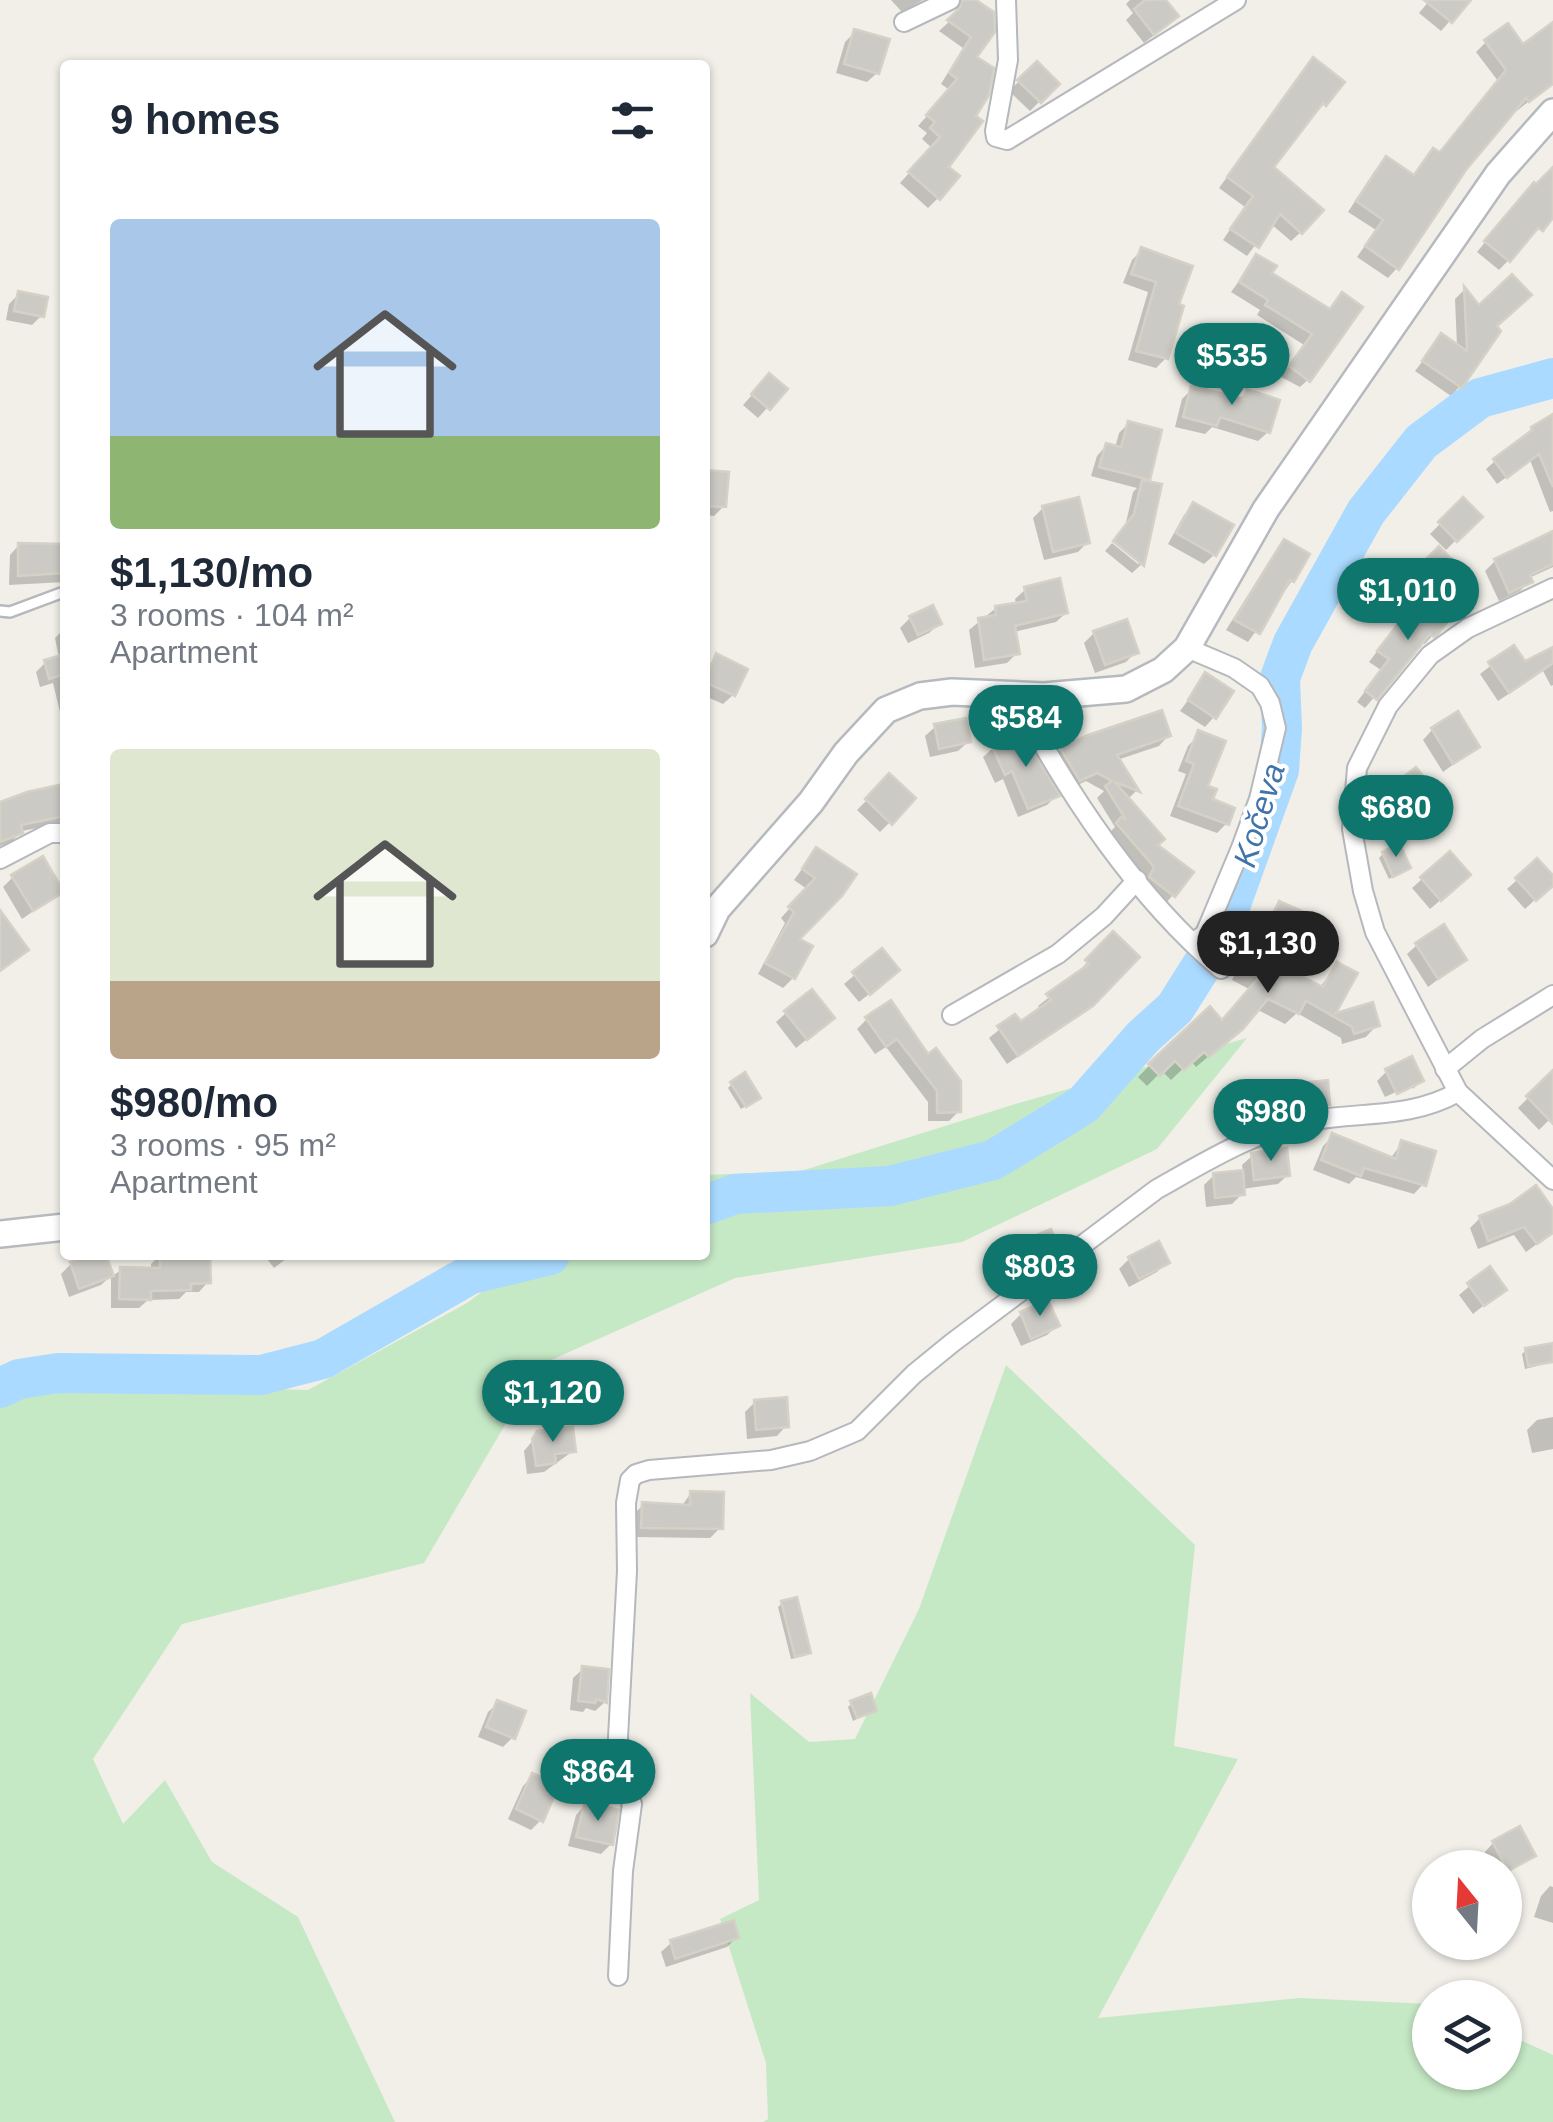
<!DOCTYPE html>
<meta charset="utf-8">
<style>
:root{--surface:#fff;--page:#f6f6f7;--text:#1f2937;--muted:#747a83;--accent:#0f766e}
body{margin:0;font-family:Helvetica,sans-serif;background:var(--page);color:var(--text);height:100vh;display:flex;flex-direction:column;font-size:38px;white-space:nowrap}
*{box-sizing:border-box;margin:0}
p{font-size:32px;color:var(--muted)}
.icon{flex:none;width:55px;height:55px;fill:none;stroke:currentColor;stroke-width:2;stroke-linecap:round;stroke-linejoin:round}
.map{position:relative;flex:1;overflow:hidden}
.side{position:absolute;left:60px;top:60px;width:650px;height:1200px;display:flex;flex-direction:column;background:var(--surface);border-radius:10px;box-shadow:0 2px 8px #0004}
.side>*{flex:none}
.needle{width:65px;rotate:342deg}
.tools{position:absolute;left:1412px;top:1850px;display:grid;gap:20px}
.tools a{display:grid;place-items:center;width:110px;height:110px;border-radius:50%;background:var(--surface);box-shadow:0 2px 8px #0004;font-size:50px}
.price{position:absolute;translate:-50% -85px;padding:0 22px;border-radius:35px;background:var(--accent);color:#fff;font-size:32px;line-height:65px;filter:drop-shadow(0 2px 5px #0008)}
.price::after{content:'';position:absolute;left:50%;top:60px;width:30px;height:22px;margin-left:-15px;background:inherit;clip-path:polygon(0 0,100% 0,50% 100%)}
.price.on{background:#222;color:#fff}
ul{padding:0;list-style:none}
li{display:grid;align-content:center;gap:20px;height:530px;padding:0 50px}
li span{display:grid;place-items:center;height:310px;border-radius:10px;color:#555}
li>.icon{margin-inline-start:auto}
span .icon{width:180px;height:180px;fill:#fffc;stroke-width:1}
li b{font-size:42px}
h2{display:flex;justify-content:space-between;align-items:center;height:120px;padding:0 50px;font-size:42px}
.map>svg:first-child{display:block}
.green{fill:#c5e8c5}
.shadow{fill:#0003}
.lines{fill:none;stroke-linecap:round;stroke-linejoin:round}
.river{stroke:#aadaff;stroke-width:40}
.building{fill:#cccac5;stroke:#d6d1c6;stroke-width:2.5}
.lane-casing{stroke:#b5b8bc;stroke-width:14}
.street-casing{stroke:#b5b8bc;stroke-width:22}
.secondary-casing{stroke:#b6babf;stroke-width:30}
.lane{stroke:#fff;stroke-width:9}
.street{stroke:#fff;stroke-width:18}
.secondary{stroke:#fff;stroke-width:25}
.labels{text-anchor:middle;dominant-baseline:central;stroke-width:8;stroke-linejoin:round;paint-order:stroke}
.water-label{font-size:32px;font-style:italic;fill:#4174aa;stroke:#fff}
</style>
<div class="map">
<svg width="1553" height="2122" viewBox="0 0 1553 2122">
<rect width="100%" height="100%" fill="#f1efe8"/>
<g class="green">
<path d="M1247 1038 1157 1149 962 1242 735 1278 540 1365 424 1563 182 1624 93 1759 123 1824 165 1780 212 1862 298 1917 395 2122H0V1390L125 1385 308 1390 467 1303 531 1255H705V1175L801 1171 1019 1103Z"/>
<path d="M1006 1365 1195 1545 1174 1746 1238 1759 1098 2018 1299 1998 1430 2004V2072H1505V2033L1553 2055V2122H763L768 2119 766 2063 720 1919 759 1900 750 1693 809 1742 855 1739 919 1609Z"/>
</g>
<g class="shadow">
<path d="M891 0H923L902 12Z"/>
<path d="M962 0H972L974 58 938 198 928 208 900 183 932 148 922 139 927 133 918 126 950 90 941 84 963 48 939 31 951 20Z"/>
<path d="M1130 0H1163L1166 26 1144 43 1126 20 1133 13 1126 4Z"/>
<path d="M1430 0H1468L1441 31 1419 13Z"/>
<path d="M1553 25V64L1538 94 1518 110 1516 107 1464 169 1397 268 1388 278 1357 257 1376 230 1348 212 1376 169 1386 159 1412 177 1434 151 1439 155 1498 81 1476 52 1486 42 1523 47Z"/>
<path d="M855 32 877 73 867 82 836 73 845 42Z"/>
<path d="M1313 60 1324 104 1270 167 1301 232 1291 241 1271 224 1247 256 1223 240 1245 207 1219 188Z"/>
<path d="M1037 64 1057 84 1030 111 1009 91Z"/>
<path d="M1553 170V214L1499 270 1477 252 1524 195Z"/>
<path d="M1142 250 1176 306 1166 358 1156 368 1128 360 1148 292 1123 283 1132 260Z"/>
<path d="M1257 257 1269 274 1328 311 1342 295 1311 377 1300 387 1281 377 1304 345 1257 315 1260 310 1231 292Z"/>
<path d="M1464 290 1494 327 1460 386 1451 396 1415 371 1442 336 1457 347 1455 299Z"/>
<path d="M19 294 42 315 32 325 6 320 9 304Z"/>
<path d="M760 386 784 389 758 418 743 405Z"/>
<path d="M1192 389 1239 400 1247 392 1268 432 1258 441 1212 427 1205 434 1175 427 1182 399Z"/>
<path d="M1553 417V511L1550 512 1530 460 1497 484 1486 469 1532 429Z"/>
<path d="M1129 423 1147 478 1143 482 1159 486 1142 564 1132 573 1105 551 1112 543 1139 565 1125 527 1133 492 1137 488 1091 476 1097 456 1106 446 1115 448 1119 433Z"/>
<path d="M705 472 724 506 714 516 705 515Z"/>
<path d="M1463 501 1479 517 1446 550 1430 534Z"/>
<path d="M1194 505 1214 555 1204 564 1168 544 1184 515Z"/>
<path d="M1043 508 1088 542 1078 552 1044 560 1033 518Z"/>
<path d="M1553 530V567L1529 578 1530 581 1520 591 1499 601 1485 571 1495 561Z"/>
<path d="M65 543V582L9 585 10 555 19 545Z"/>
<path d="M1285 543 1292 581 1248 642 1226 630 1275 552Z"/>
<path d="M1439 550 1455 567 1424 597 1449 616 1425 644 1420 643 1365 708 1357 702 1381 670 1369 662 1388 637 1401 630 1425 601 1406 582Z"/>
<path d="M1025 590 1066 613 1056 622 1014 632 1017 653 1007 663 975 668 969 630 996 608 1016 605 1015 599Z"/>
<path d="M910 618 939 624 929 633 908 643 900 628Z"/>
<path d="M65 628V711L60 712 53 683 40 687 36 672 46 662 59 658 55 638Z"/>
<path d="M1094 633 1136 652 1126 662 1095 673 1084 643Z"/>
<path d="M1514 648 1524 664 1553 650V685L1551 686 1543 671 1498 701 1480 674Z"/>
<path d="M717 656 733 695 723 704 705 696V670Z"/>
<path d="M1206 676 1214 717 1205 727 1180 711Z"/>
<path d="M935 727 968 742 958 751 930 757 925 736Z"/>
<path d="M1432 730 1477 747 1443 772 1423 740Z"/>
<path d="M1168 736 1159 746 1117 760 1136 791 1127 800 1155 845 1173 895 1164 905 1141 887 1146 878 1108 834 1115 827 1097 798 1104 791 1086 781 1069 789 1052 760 1061 750 1089 737Z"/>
<path d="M1198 736 1205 787 1210 801 1226 824 1217 833 1170 816 1186 774 1178 771 1188 746Z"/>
<path d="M993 748 1057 795 1047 805 1018 817 1003 779 995 783 983 757Z"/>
<path d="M890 777 913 799 880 832 857 810Z"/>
<path d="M1396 786 1424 803 1404 819 1386 796Z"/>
<path d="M61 787 65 816 57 824 22 831 11 842 0 846V805Z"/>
<path d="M816 850 853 874 796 940 810 947 793 978 783 988 758 974 785 923 781 918 807 889 794 880Z"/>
<path d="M1383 854 1408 868 1389 879 1379 858Z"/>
<path d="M1537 862 1553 883 1525 909 1507 889Z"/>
<path d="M13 877 61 892 22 919 3 887Z"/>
<path d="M1422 879 1458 885 1430 909 1412 888Z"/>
<path d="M1280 904 1279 967 1319 988 1338 965 1355 974 1331 1017 1371 1005 1377 1025 1366 1037 1342 1044 1341 1038 1297 1013 1285 1024 1256 1009 1228 1040 1196 1067 1191 1061 1171 1080 1162 1071 1147 1086 1138 1077 1150 1065 1221 1022 1249 989 1232 980 1244 956 1256 944 1268 916Z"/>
<path d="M1113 935 1137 957 1080 1015 1007 1064 989 1038 1015 1017 1020 1025 1041 1010 1038 1006 1080 973 1078 972Z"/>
<path d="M1417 945 1464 960 1428 987 1407 954Z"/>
<path d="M882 952 887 980 859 1002 844 984Z"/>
<path d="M786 1013 822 1027 796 1048 776 1022Z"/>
<path d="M867 1019 928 1057 959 1111 949 1121H928V1102L886 1047 875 1054 857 1029Z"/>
<path d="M1387 1071 1421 1081 1413 1089V1084L1385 1097 1377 1081Z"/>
<path d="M1546 1080 1553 1088V1116L1539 1130 1518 1108Z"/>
<path d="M732 1084 754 1101 741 1109 728 1088Z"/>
<path d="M1299 1085 1327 1104 1317 1114 1291 1119 1289 1095Z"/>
<path d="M1333 1136 1390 1159 1402 1143 1423 1184 1414 1194 1356 1177 1349 1184 1313 1170 1323 1146Z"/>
<path d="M1252 1156 1288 1175 1278 1184 1242 1189V1194L1232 1204 1206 1207 1204 1185 1214 1175 1243 1172 1242 1165Z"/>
<path d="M1553 1214V1232L1526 1252 1514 1235 1478 1249 1470 1228 1480 1218Z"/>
<path d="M1024 1243 1056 1246 1046 1256 1022 1269 1015 1253Z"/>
<path d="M97 1255H103L111 1276 101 1285 69 1297 61 1274 71 1264Z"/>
<path d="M160 1255H208V1282L199 1292H186L179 1299 148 1300 139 1308H111V1277L121 1270H151V1264Z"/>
<path d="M264 1255H291L274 1268Z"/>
<path d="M1129 1259 1167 1262 1157 1272 1129 1287 1119 1269Z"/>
<path d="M1490 1269 1504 1289 1473 1314 1459 1295Z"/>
<path d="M1021 1314 1057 1326 1047 1335 1021 1346 1011 1324Z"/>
<path d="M1526 1350 1553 1352V1362L1525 1369 1522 1354Z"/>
<path d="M755 1402 786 1426 777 1436 747 1439 745 1412Z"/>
<path d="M1553 1417V1449L1532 1453 1527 1430 1537 1420Z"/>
<path d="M539 1433 573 1451 544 1472 527 1474 524 1451Z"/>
<path d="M691 1493 720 1528 710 1538 632 1537 633 1515 643 1505 681 1507Z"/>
<path d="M783 1603 809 1652 804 1656 791 1659 778 1607Z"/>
<path d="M583 1669 605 1702 595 1711 586 1708 583 1712 570 1710 573 1678Z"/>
<path d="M498 1703 513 1737 503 1747 478 1737 488 1712Z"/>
<path d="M852 1703 874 1710 853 1721 848 1707Z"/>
<path d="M533 1776 541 1820 531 1830 508 1819 523 1786Z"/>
<path d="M585 1805 611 1844 601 1854 568 1846 576 1815Z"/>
<path d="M1493 1843 1533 1856 1505 1875V1868H1491L1484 1853Z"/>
<path d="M1550 1886 1553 1887V1923L1534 1917 1541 1896Z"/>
<path d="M737 1937 727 1947 666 1967 661 1952 671 1943Z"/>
</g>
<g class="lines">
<g class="river">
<path d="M705 1205 735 1194 890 1186 993 1160 1083 1105 1143 1037 1175 1008 1218 940 1279 770 1282 728 1280 678 1293 643 1366 512 1421 442 1480 398 1553 378"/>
<path d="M0 1388 19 1379 58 1373 261 1375 323 1359 471 1274 550 1255"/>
</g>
</g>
<g class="building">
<path d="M962 0H976L994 12 995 32 977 57 994 68 989 95 976 116 983 121 949 167 960 176 940 200 908 172 940 137 930 128 935 122 926 115 957 79 949 73 971 37 947 20 960 8Z"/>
<path d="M1145 0H1166L1179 16 1154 35 1134 9Z"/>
<path d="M1424 0H1471L1452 23Z"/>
<path d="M1553 22V84L1529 102 1526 98 1492 139 1466 170 1399 270 1365 246 1383 220 1356 201 1386 156 1414 175 1433 148 1440 152 1506 70 1484 40 1508 23 1523 44Z"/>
<path d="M854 29 890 39 879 74 844 64Z"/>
<path d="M1313 57 1345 82 1326 106 1323 103 1274 167 1324 210 1302 234 1280 214 1259 248 1230 229 1253 196 1227 177Z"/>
<path d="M1037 61 1060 84 1041 103 1017 80Z"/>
<path d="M1553 167V218L1543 231 1538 228 1510 262 1484 241 1534 182 1536 184Z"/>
<path d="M1141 247 1193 266 1179 304 1184 306 1168 359 1136 351 1156 282 1131 274Z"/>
<path d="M1256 254 1277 266 1272 273 1330 309 1342 292 1363 307 1310 382 1289 366 1312 334 1265 305 1268 300 1239 282Z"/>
<path d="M1512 274 1532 295 1497 326 1501 331 1462 388 1422 361 1441 333 1467 351 1464 286 1479 305Z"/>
<path d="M18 291 48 297 44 317 14 311Z"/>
<path d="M769 373 788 389 770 410 751 394Z"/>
<path d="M1191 386 1244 399 1247 389 1280 400 1270 433 1220 417 1217 426 1183 417Z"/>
<path d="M1553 414V487L1539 454 1507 478 1493 459 1532 430 1531 427Z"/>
<path d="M1128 421 1162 430 1150 480 1099 467 1106 443 1121 447Z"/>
<path d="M705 470 729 472 726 507 705 506Z"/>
<path d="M1142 480 1162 484 1144 566 1113 541 1134 514Z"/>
<path d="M1079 497 1090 543 1053 552 1042 506Z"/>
<path d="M1463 497 1483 517 1457 542 1438 522Z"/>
<path d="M1193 502 1234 525 1216 556 1176 533Z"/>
<path d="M1553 531V564L1530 575 1533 582 1509 593 1494 559Z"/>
<path d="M1284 539 1310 554 1294 582 1290 580 1260 634 1234 620Z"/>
<path d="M18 543 65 544V573L18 576Z"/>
<path d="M1439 546 1459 567 1434 591 1414 571Z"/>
<path d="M1060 578 1068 613 1015 626 1020 654 984 660 978 618 996 615 995 606 1027 601 1024 587Z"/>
<path d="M1427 596 1453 615 1438 634 1434 637 1430 634 1377 700 1365 691 1389 659 1377 651 1398 624 1402 628Z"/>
<path d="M933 605 942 624 918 635 909 616Z"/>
<path d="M1127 619 1139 653 1105 665 1093 631Z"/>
<path d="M1514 645 1525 661 1553 647V663L1509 693 1488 662Z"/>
<path d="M716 653 748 669 735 696 705 682Z"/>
<path d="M65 654V674L49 679 44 660Z"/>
<path d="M1205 672 1234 691 1216 719 1188 700Z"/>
<path d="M1162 710 1171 736 1117 755 1140 792 1115 782 1165 839 1158 845 1194 872 1175 897 1149 877 1154 867 1116 823 1121 817 1126 820 1105 786 1112 781 1097 773 1080 781 1060 748 1088 735Z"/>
<path d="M1458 711 1480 747 1453 764 1431 728Z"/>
<path d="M966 718 971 742 939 749 934 724Z"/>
<path d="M1198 730 1226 741 1208 786 1217 789 1213 799 1235 808 1229 825 1178 806 1194 764 1186 761Z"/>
<path d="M1022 732 1060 796 1028 809 1012 771 1005 775 992 746Z"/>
<path d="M1416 767 1437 793 1415 811 1394 784Z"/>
<path d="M889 773 916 798 892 825 865 799Z"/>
<path d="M63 784 65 816 21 825 23 833 0 842V802L27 792Z"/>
<path d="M1399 843 1411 868 1393 877 1382 852Z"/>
<path d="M816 847 857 874 842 896 800 939 813 946 795 979 765 963 794 912 788 907 815 878 802 869Z"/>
<path d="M1450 851 1471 875 1441 901 1420 877Z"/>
<path d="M43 856 64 892 33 911 11 875Z"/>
<path d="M1537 858 1553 875V886L1536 901 1515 878Z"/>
<path d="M1279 901 1306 913 1282 966 1323 987 1337 962 1358 973 1336 1013 1373 1002 1380 1026 1354 1034 1352 1027 1306 1001 1299 1014 1268 999 1243 1029 1209 1057 1204 1052 1184 1070 1175 1061 1160 1076 1148 1064 1210 1006 1222 1020 1259 977 1241 968 1255 941 1260 944Z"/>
<path d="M0 910 29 950 0 971Z"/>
<path d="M1444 924 1467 960 1438 979 1415 943Z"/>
<path d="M1113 931 1140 957 1093 1006 1018 1056 997 1026 1015 1014 1021 1021 1051 1000 1046 994 1089 964 1085 960Z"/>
<path d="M882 948 900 970 870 995 852 972Z"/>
<path d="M812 989 835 1018 807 1040 784 1011Z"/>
<path d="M891 1000 928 1054 936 1048 961 1081V1112L937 1113V1091L897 1039 886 1047 865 1017Z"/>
<path d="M1412 1056 1424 1081 1397 1094 1385 1069Z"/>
<path d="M1553 1070V1124L1526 1096Z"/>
<path d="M745 1072 761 1098 746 1107 730 1082Z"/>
<path d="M1328 1080 1330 1105 1300 1110 1298 1083Z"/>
<path d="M1332 1133 1396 1159 1401 1140 1436 1151 1426 1186 1364 1168 1361 1176 1321 1160Z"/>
<path d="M1287 1148 1290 1176 1254 1180 1251 1153Z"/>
<path d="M1243 1170 1245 1195 1215 1198 1213 1173Z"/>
<path d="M1536 1185 1553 1209V1233L1537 1244 1524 1227 1488 1241 1479 1216 1510 1204Z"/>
<path d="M1051 1229 1059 1247 1032 1262 1023 1241Z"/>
<path d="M1159 1241 1170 1263 1139 1279 1128 1257Z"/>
<path d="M89 1255H106L114 1276 79 1289 70 1262Z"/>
<path d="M160 1255H210L211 1283 191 1284V1290L151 1291V1300L119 1299 120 1267 160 1268Z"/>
<path d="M1490 1266 1507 1290 1484 1306 1467 1283Z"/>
<path d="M1048 1300 1060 1326 1031 1339 1020 1312Z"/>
<path d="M1553 1343V1362L1528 1366 1525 1348Z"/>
<path d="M787 1397 789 1427 756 1430 754 1400Z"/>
<path d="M573 1427 576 1452 555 1454 556 1463 536 1466 532 1439 537 1431Z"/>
<path d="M690 1491 724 1492 723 1529 641 1528 642 1502 690 1505Z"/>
<path d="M797 1597 811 1653 795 1657 781 1601Z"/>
<path d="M582 1666 609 1669 607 1703 597 1699 595 1703 578 1701Z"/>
<path d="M871 1693 877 1711 857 1718 850 1701Z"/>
<path d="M497 1700 526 1711 515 1739 486 1727Z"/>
<path d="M532 1773 559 1785 543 1822 516 1809Z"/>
<path d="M585 1802 619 1810 613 1845 576 1837Z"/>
<path d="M1520 1826 1536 1856 1508 1871 1492 1841Z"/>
<path d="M734 1920 739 1938 675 1959 670 1940Z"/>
</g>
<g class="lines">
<g class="lane-casing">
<path id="lane" d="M0 611 10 612 61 593"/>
</g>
<g class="street-casing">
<g id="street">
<path d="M1006 0 1008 60 995 131 996 137 1007 140 1236 0"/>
<path d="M904 22 950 0"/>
<path d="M1553 588 1468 628 1430 655 1388 706 1357 768 1352 829 1363 891 1375 932 1458 1092 1553 1180"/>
<path d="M1187 648 1234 668 1260 686 1270 703 1276 728 1259 799 1241 848 1205 934 1193 943"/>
<path d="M1016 695C1066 792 1137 898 1221 969"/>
<path d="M0 859 50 833H65"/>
<path d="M952 1015 1058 954 1104 916 1137 880"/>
<path d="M1445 1069 1482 1039 1553 995"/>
<path d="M618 1976 623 1871 632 1804 621 1781 617 1756 627 1571 626 1503 630 1480 636 1474 649 1470 771 1460 810 1451 857 1431 914 1374 952 1343 1157 1189C1207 1161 1256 1130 1314 1120 1365 1112 1412 1118 1458 1092"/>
</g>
</g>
<g class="secondary-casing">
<g id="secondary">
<path d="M705 934 717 909 811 802 846 753 886 710 920 696 952 692 1044 696 1126 689 1163 670 1187 648 1266 509 1498 174 1553 112"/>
<path d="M0 1234 65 1227"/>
</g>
</g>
<use href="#lane" class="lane"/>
<use href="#street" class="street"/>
<use href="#secondary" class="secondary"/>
</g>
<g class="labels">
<g class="water-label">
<text transform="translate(1259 815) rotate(-73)">Kočeva</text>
</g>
</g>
</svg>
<div class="tools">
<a><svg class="needle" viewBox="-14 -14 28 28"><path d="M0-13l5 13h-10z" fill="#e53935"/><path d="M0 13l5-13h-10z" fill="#747a83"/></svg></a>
<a><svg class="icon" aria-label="layers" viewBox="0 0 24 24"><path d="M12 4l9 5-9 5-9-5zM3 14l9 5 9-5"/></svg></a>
</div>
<b class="price" style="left:1232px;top:408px">$535</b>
<b class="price" style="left:1408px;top:643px">$1,010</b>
<b class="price" style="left:1026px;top:770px">$584</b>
<b class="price" style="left:1396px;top:860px">$680</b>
<b class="price on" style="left:1268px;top:996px">$1,130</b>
<b class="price" style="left:1271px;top:1164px">$980</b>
<b class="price" style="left:1040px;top:1319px">$803</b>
<b class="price" style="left:553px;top:1445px">$1,120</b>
<b class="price" style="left:598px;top:1824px">$864</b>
<section class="side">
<h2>9 homes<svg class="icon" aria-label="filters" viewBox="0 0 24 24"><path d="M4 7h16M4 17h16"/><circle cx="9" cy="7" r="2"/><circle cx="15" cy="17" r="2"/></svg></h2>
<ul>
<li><span style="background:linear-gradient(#a9c7e8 70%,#8fb573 0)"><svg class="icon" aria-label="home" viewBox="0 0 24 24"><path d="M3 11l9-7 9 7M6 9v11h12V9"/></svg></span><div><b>$1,130/mo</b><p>3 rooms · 104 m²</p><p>Apartment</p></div></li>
<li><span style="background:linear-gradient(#dfe7d0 75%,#b9a48a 0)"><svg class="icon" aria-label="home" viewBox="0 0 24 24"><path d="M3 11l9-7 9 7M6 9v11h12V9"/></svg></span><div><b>$980/mo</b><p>3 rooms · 95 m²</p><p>Apartment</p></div></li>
</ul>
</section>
</div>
